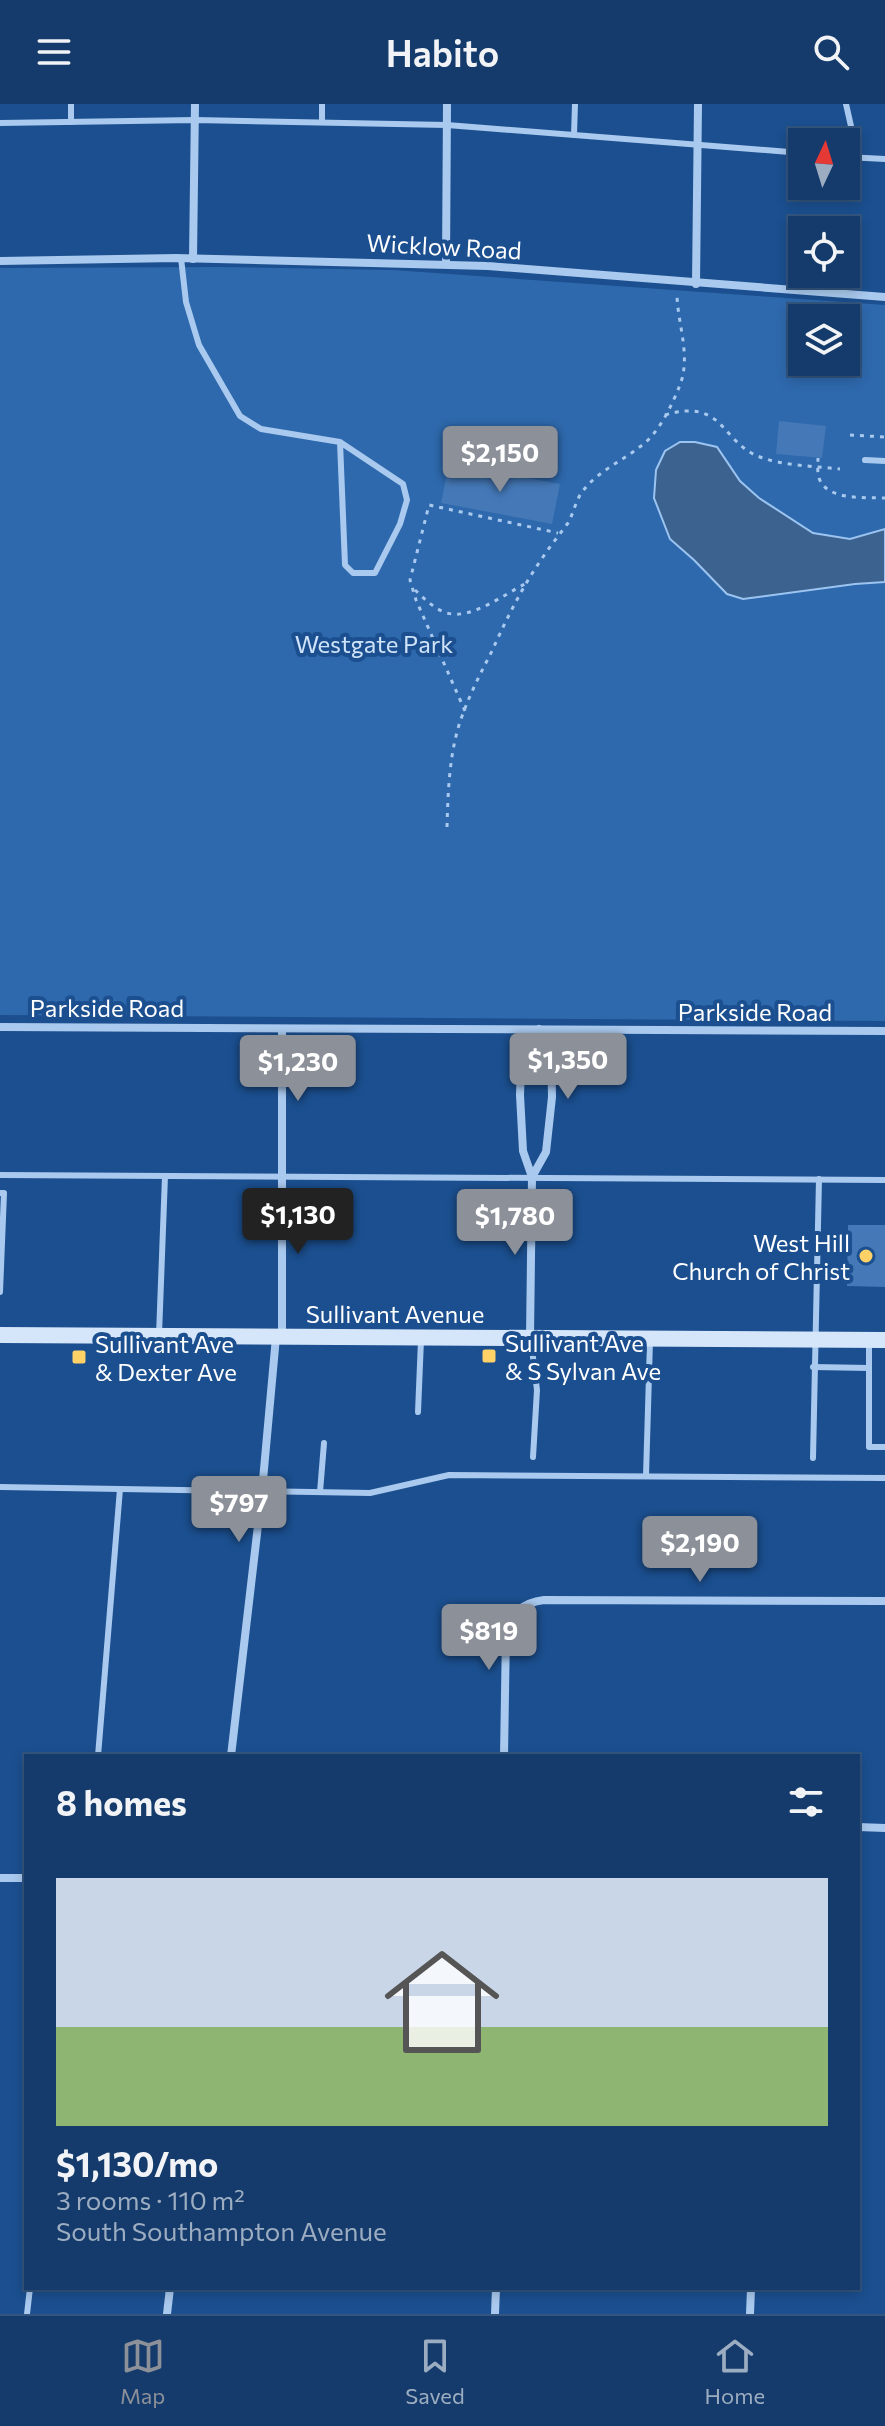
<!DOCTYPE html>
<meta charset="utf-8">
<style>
:root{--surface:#143b6b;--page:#214673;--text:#f1f3f6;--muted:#9dadc1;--line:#33557e;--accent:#8c9099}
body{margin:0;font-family:Commissioner,sans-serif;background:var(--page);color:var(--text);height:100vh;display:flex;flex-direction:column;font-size:30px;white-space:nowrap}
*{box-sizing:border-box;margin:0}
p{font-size:26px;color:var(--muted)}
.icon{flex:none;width:44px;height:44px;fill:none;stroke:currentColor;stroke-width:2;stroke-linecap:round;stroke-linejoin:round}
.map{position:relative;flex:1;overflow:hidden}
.side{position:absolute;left:24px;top:1650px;width:836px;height:536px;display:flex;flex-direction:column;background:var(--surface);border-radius:0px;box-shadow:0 4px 12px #0003,0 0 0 2px var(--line)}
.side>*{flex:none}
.needle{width:52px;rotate:4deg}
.controls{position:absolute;left:788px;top:24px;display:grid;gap:16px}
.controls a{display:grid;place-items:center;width:72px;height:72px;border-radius:0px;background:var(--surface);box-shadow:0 4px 12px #0003,0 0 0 2px var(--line);font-size:40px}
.price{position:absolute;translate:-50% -68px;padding:0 18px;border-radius:8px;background:var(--accent);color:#fff;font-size:26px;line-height:52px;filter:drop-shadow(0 2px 4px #0008)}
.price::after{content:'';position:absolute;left:50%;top:48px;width:24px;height:18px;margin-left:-12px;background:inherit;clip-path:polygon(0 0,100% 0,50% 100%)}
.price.active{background:#222;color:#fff}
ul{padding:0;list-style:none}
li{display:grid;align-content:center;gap:16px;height:424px;padding:0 32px}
li span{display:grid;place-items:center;height:248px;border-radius:0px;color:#555}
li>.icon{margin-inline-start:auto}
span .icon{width:144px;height:144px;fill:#fffc;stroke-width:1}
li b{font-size:34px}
h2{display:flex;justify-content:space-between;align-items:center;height:96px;padding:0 32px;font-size:34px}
header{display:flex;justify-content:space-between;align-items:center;height:104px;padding:0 32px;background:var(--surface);font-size:36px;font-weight:600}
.tab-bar{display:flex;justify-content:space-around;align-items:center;height:112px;border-top:2px solid var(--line);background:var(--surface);font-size:22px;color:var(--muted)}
.tab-bar a{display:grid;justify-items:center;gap:4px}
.tab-bar .active{color:var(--accent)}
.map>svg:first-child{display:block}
.green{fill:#2e69ad;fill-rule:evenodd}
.water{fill:#3c6290;stroke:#9cc4f0;stroke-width:2}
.building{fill:#4478b7}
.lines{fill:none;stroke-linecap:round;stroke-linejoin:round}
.path{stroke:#a9c9ee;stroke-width:3;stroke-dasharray:4 6;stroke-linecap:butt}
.lane{stroke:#a9c9ee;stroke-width:6}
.street{stroke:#a9c9ee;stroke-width:8}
.secondary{stroke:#d6e6fa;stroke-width:16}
.poi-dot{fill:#ffd166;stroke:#1b4f8f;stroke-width:3}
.labels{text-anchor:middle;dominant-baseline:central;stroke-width:8;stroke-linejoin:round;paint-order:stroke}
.street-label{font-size:24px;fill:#fff;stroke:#1b4f8f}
.park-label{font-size:24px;fill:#cfe3fa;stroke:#1b4f8f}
.poi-label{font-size:24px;fill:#fff;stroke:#1b4f8f;text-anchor:start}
</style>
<header><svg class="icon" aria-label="menu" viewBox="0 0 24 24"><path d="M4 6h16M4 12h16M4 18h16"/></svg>Habito<svg class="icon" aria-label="search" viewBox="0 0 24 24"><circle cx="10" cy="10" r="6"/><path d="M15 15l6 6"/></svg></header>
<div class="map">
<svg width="885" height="2210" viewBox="0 0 885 2210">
<rect width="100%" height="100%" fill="#1b4f8f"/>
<path class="green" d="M221 163 393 166 885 201V917L0 911V164ZM802 214H846V258H802Z"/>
<path class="water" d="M680 338H695L717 343 740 377 759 394 813 429 850 435 885 425V478L855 480 743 495 727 490 694 456 670 435 654 394 656 366 665 347Z"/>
<g class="building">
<path d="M779 317 826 322 822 354 776 350Z"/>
<path d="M449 359 560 380 552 420 441 399Z"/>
<path d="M848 1121H885V1183L847 1182Z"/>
</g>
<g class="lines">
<g class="path">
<path d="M665 311C724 293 721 339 760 353 784 362 814 362 840 365"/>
<path d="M850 331 885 333"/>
<path d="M818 354C818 360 817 368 819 374 827 397 865 393 885 394"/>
<path d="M415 486C425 495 434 505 447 509 471 516 503 491 525 480"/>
<path d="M465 607 416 496 410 476 429 401 558 429"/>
<path d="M447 723C448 689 449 654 459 621 467 596 479 572 491 549 506 516 522 483 543 453 551 441 560 430 568 419 573 410 575 400 580 391 595 368 621 358 641 342 659 329 672 301 680 281 691 252 678 221 677 192"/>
</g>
<g class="lane">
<path d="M846 0 858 53"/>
<path d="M71 18V0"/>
<path d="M322 18V0"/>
<path d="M0 19 195 16 447 21 802 49"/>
<path d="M574 31 575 0"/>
<path d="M846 53 885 55"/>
<path d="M181 154 186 198 199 241 240 312 261 325 340 338 403 380 407 396 400 420 375 469H353L345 461 340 338"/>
<path d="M865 356 885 357"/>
<path d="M0 1071 885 1076"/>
<path d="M0 1089H4L0 1188"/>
<path d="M159 1231 165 1072"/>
<path d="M869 1236V1343H885"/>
<path d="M531 1237 537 1286 533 1353"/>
<path d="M813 1263 869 1264"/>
<path d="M418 1308 421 1236"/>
<path d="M813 1354 819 1075"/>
<path d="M646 1372 650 1237"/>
<path d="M0 1383 370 1389 449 1371 885 1374"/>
<path d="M320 1388 324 1339"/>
<path d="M98 1652 120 1385"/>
<path d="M27 2210 30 2184"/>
</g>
<g class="street">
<path d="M193 155 195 0"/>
<path d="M0 157 176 154 488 162 885 193"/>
<path d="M446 160 447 0"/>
<path d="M696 180 698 0"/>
<path d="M0 923 885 927"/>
<path d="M282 925V1232"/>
<path d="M530 1233 532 1073 523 1047 520 991 522 941 539 925 551 938 552 993 546 1048 532 1073"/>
<path d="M231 1652 262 1387 276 1233"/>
<path d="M504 1652 506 1528C513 1508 522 1499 544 1496L885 1497"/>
<path d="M858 1723 885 1724"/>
<path d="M0 1774H26"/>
<path d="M167 2210 170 2184"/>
<path d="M495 2210 496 2184"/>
<path d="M750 2210 751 2184"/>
</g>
<path class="secondary" d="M0 1231 885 1236"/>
</g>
<g class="poi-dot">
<circle cx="866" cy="1152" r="8"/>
<rect x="481" y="1244" width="16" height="16" rx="4"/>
<rect x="71" y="1245" width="16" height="16" rx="4"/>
</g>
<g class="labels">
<g class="street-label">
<text transform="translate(444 142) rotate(3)">Wicklow Road</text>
<text x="107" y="903">Parkside Road</text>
<text x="755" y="907">Parkside Road</text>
<text x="395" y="1209">Sullivant Avenue</text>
</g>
<g class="park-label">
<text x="374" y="539">Westgate Park</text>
</g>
<g class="poi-label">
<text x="850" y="1138" text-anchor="end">West Hill<tspan x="850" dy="28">Church of Christ</tspan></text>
<text x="505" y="1238">Sullivant Ave<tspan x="505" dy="28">&amp; S Sylvan Ave</tspan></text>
<text x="95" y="1239">Sullivant Ave<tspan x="95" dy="28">&amp; Dexter Ave</tspan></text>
</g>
</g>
</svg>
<div class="controls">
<a><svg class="needle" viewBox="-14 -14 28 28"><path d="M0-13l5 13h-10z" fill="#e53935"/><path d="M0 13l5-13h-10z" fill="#9dadc1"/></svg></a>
<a><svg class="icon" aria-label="locate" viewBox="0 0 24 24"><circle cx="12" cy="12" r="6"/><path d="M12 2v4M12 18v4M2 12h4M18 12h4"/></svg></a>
<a><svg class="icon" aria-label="layers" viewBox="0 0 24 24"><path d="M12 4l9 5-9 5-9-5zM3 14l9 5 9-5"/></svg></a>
</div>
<b class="price" style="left:500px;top:390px">$2,150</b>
<b class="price" style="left:568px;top:997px">$1,350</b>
<b class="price" style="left:298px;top:999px">$1,230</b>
<b class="price active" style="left:298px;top:1152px">$1,130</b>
<b class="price" style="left:515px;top:1153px">$1,780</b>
<b class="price" style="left:239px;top:1440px">$797</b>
<b class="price" style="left:700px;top:1480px">$2,190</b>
<b class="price" style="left:489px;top:1568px">$819</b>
<section class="side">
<h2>8 homes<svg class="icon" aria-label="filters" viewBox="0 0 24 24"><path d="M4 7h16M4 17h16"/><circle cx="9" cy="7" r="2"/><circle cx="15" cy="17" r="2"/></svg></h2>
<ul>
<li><span style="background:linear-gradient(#c9d6e8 60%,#8fb573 0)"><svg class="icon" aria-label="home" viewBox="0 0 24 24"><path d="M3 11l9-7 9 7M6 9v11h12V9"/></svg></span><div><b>$1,130/mo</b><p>3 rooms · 110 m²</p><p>South Southampton Avenue</p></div></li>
</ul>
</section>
</div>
<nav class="tab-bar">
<a class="active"><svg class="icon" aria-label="map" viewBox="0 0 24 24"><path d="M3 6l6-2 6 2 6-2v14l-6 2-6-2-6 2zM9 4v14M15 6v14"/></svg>Map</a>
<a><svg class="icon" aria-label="saved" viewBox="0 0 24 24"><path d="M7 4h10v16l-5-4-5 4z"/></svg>Saved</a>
<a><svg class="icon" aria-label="home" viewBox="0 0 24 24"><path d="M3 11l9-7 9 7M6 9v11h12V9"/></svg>Home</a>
</nav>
